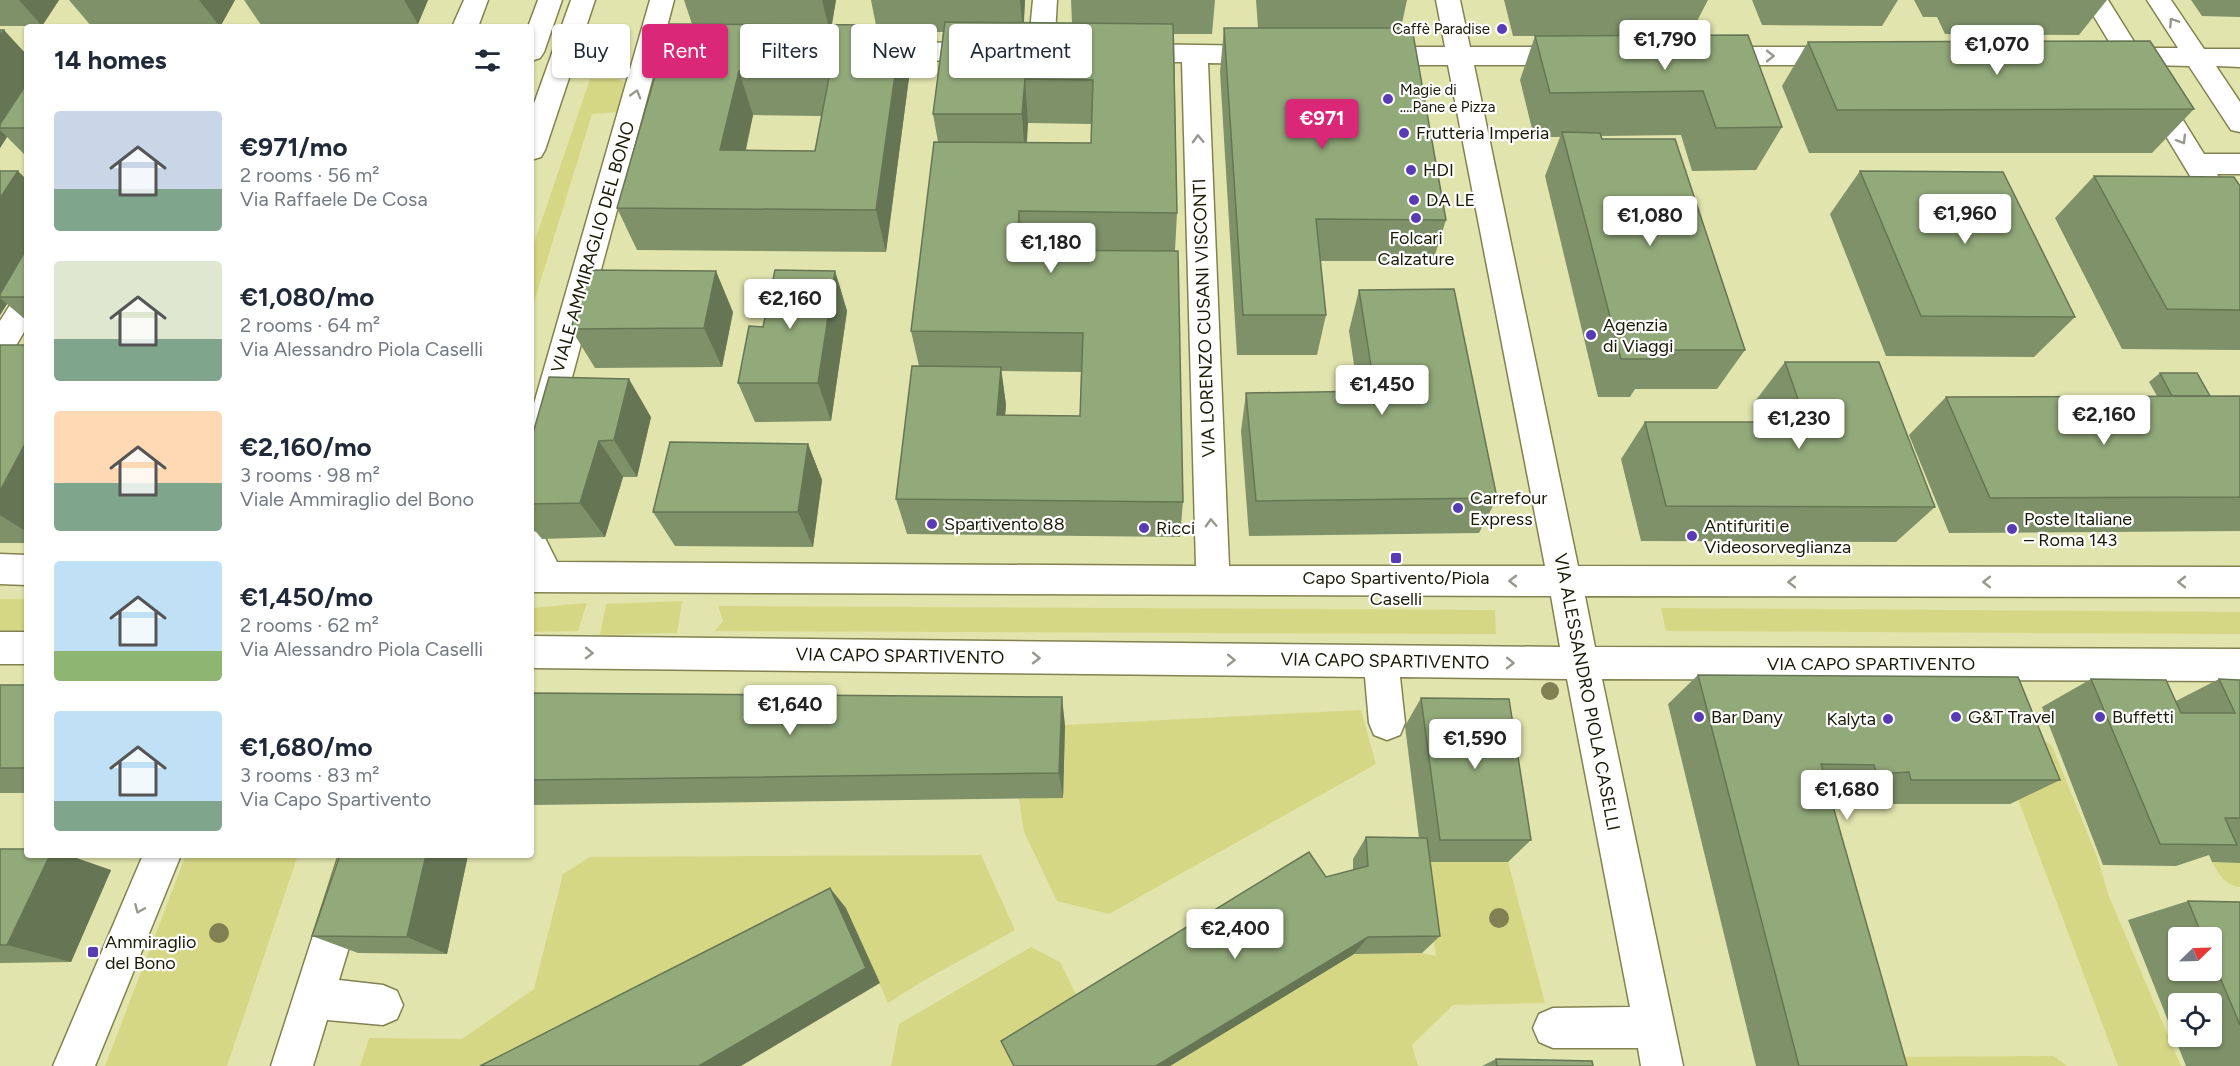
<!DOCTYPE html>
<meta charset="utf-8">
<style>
:root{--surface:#fff;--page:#f6f6f7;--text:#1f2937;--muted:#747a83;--accent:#db2777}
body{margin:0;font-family:Figtree,sans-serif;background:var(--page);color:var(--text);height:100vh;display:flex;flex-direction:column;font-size:22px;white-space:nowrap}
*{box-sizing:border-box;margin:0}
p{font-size:20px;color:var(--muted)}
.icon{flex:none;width:33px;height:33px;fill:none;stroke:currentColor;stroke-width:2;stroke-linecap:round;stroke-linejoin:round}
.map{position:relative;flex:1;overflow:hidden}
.panel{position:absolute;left:24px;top:24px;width:510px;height:834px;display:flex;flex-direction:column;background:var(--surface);border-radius:6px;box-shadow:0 2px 4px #0004}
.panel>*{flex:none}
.top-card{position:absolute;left:552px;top:24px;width:570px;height:54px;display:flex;gap:12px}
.needle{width:39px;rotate:67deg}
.fabs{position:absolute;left:2168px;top:927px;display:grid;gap:12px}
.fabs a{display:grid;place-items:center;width:54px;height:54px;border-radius:6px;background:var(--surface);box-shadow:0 2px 4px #0004;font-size:30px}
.price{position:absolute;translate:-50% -51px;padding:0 14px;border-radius:6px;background:#fff;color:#222;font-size:20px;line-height:39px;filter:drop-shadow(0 2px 3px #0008)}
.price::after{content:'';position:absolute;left:50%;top:36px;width:18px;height:14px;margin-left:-9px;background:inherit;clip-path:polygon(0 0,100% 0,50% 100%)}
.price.current{background:var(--accent);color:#fff}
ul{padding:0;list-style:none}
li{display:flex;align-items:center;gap:18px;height:150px;padding:0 30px}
li span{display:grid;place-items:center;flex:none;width:168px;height:120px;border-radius:6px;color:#555}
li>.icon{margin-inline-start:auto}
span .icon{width:72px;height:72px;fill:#fffc;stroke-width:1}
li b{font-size:26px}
h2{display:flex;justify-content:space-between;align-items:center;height:72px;padding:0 30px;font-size:26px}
.tag{padding:0 21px;border-radius:6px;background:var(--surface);box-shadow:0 2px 4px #0004;font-size:21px;line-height:54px}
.tag.current{background:var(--accent);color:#fff}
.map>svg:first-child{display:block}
.green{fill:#d6d784}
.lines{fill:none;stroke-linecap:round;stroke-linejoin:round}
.minor-casing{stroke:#828250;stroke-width:3}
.minor{fill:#fff;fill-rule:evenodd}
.tree{fill:#808053}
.wall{fill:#7e9169;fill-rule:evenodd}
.shaded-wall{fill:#667655}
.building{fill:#92a97a;stroke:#667655;stroke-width:1.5;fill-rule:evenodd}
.oneway{stroke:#98988f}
.poi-dot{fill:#593bb3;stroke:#fff;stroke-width:2}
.labels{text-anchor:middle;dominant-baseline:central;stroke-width:4.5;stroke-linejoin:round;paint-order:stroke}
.far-poi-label{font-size:15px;fill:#1a1a06;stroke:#fff;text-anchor:end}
.poi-label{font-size:18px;fill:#1a1a06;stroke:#fff;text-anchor:start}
.street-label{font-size:18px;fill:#1a1a06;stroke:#fff}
</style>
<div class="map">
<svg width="2240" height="1066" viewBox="0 0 2240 1066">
<rect width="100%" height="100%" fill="#e2e4ae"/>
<g class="green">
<path d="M590 79H617L624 82 626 87 619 112 592 114 531 312V252Z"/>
<rect x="0" y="599" width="27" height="36"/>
<path d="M682 601 677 633 600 635 606 604Z"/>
<path d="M587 603 578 631 531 632V608Z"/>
<path d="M718 606 1495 610 1496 634 715 631 723 621Z"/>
<path d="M1661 608 2240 612V634L1666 631Z"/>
<path d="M1361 710 1376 764 1109 914 1057 901 1024 832 1019 798 1063 797 1065 725Z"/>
<path d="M1988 719 2039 736 2052 746 2098 859 2108 894 2181 1066H2118Z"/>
<path d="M186 855H298L227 1066H105Z"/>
<path d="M981 855 1015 930 923 981 888 1003 846 908 537 1066H360L369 1038 462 1039 534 989 563 874 590 857Z"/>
<path d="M1422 862H1508L1545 1003 1453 1005 1412 1045 1418 1066H1170L1354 954 1422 953 1436 956Z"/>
<path d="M2212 862 2240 863V887C2225 886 2219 874 2212 862Z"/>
<path d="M1031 947 1060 962 1082 1006 1015 1066H891L899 1024Z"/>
<path d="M2054 1056 2067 1066H1885L1884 1057Z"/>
</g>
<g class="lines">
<g class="minor-casing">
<g id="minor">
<path d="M464 0H488L478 27H452Z"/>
<path d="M538 0H562L544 52 540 58 531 61V27H528Z"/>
<path d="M571 0H595L545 150 541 157 531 160V112Z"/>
<path d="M650 0H674L663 42H707L716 44 720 50 716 56 707 58H658L550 459 547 496 542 506 531 510V414Z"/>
<path d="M1033 0H1057L1054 52 1050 58 1041 61 1032 58 1028 52Z"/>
<path d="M1436 0H1460L1470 47H1574L1583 50 1587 56 1583 62 1574 65H1474L1578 566 2240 567V597L1585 596 1595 647 2240 649V681L1602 679 1683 1066H1641L1638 1048H1553L1539 1042 1533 1028 1539 1014 1553 1008 1630 1007 1567 679 1400 677 1405 723 1400 735 1387 740 1374 735 1369 723 1365 677 531 668V636L1560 647 1551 596 531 592V530L543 534 557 562 1196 566 1182 62H1130L1121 59 1117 53 1121 47 1130 44 1268 46 1277 49 1281 55 1277 61 1268 64 1208 63 1229 566H1545L1448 65H1373L1364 62 1360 56 1364 50 1373 47H1445Z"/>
<path d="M2084 0H2108L2138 48H2178L2147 0H2171L2204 49H2240V67L2216 66 2240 102V132L2231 130 2189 66 2149 65 2204 154H2240V174H2217L2240 211V246L2230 242 2123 65 2105 62 2101 56 2105 50 2113 48Z"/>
<path d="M863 42 986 43 995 46 999 52 995 58 986 61 863 60 854 57 850 51 854 45Z"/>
<path d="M1712 47H1844L1853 50 1857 56 1853 62 1844 65H1712L1703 62 1699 56 1703 50Z"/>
<path d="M27 291V327L11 354 0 358V321L17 294Z"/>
<path d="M0 554 27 555V585L0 584Z"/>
<rect x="0" y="632" width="27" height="32"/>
<path d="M143 855H181L95 1066H53Z"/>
<path d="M339 855H377L339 980 383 985 397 991 403 1005 397 1019 383 1025 327 1020 313 1066H271Z"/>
</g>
</g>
<use href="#minor" class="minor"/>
</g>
<g class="tree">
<circle cx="1550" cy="691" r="9"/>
<circle cx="1499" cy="918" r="10"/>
<circle cx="219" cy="933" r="10"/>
</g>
<g class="wall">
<path d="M0 0H59L42 26H0Z"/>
<path d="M69 0H235L220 27H92Z"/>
<path d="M244 0H428L418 24 261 25Z"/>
<path d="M684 0H836L832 25H876L871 0H1025L1024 23H1072L1071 0H1215L1212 34H1174L1177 213 1175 251 1183 502 1180 537 907 534 896 499 919 366 911 331 938 142 933 114 943 32H903L910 70 886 252 637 250 617 208 692 24ZM753 115 822 116 815 151 746 150ZM1028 123 1092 124 1091 143H1027ZM1001 371 1081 372 1080 416 1005 415 1006 405Z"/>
<path d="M1256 0H1407L1401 28 1446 220 1433 261H1320L1326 315 1317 355H1237L1220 72 1224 28H1258Z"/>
<path d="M1504 0H1708L1696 23H1663L1657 35 1782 127 1756 170 1692 171 1681 135 1602 136V139L1745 350 1717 389H1635L1630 397H1598L1545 176 1560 137H1534L1520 80 1535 36H1568H1513Z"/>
<path d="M1752 0H1898L1882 26 1762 25Z"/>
<path d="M1914 0H2107L2079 35 1945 34 1937 17H1923Z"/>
<path d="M2191 0H2240V17L2202 16Z"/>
<path d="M0 30 27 55V157L7 137 0 148Z"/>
<path d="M1808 42 2194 109 2152 153H1809L1782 86Z"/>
<path d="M0 171 27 180V321L7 304 0 315Z"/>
<path d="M1860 171 2075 317 2034 357 1886 356 1830 214Z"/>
<path d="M2094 176 2240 186V350L2122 349 2055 218Z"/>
<path d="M835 271 847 311 831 421 755 422 738 383 763 327Z"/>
<path d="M1359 290 1497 498 1479 533 1249 536 1241 431 1246 393 1358 392 1349 331Z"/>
<path d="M733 312 722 367 595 368 571 329Z"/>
<rect x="0" y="345" width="27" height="198"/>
<path d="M1785 362 1935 507 1896 542 1641 541 1621 459 1645 422H1763L1756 400Z"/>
<path d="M2160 373 2210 396H2240V531L1949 533 1909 435 1946 397 2157 396 2149 382Z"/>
<path d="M651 417 637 477H623L605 537 542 539 531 526V440Z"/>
<path d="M808 444 822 480 813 547 675 546 653 512Z"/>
<path d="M1698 675 2060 780 2010 804H1869L1867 796 1837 798 1834 790H1828L1907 1066H1756L1668 704Z"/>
<path d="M2091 679 2176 701 2219 679 2240 680V863L2212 862 2209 855 2176 866 2103 865 2042 707Z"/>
<rect x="0" y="685" width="27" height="108"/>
<path d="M531 693 1065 725 1063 798 531 805Z"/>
<path d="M1421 698 1531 840 1508 862H1430L1440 936 1422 953 1354 954 1170 1066H1014L1326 877 1353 870V859L1366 837 1419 838 1405 726Z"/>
<path d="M0 849 111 870 71 962 0 963Z"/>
<path d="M340 855H468L447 954 358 953 312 936Z"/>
<path d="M2188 901 2240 902V1066H2186L2128 920ZM2178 938H2211V970H2178ZM2178 1004H2211V1036H2178Z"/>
<path d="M1496 1059 1593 1066H1482Z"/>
</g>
<g class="shaded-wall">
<path d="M19 0H59L42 26Z"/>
<path d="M199 0H235L220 27Z"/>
<path d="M404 0H428L418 24Z"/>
<path d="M822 0H836L830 33Z"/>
<path d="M1020 0H1025L1023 33Z"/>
<path d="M902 25 910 70 886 252 876 210Z"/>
<path d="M4 30 27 55V104L0 128V36Z"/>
<path d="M739 71 753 115 736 193 720 150Z"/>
<path d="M1025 79 1028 123 1025 157 1022 114Z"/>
<path d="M0 130 7 137 0 148Z"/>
<path d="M18 171 27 180V271L0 297V198Z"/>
<path d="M1019 211 1024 253 1017 250Z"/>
<path d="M716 271 733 312 722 367 704 328Z"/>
<path d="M835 271 847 311 831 421 818 383Z"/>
<path d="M0 298 7 304 0 315Z"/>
<path d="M1001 367 1006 405 1002 452 997 415Z"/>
<path d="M629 379 651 417 637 477 614 440Z"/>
<path d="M27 440V532L0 515V491Z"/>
<path d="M599 441 623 477 605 537 580 503Z"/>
<path d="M808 444 822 480 813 547 798 512Z"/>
<path d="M1062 697 1065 725 1063 798 1059 773Z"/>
<path d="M50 855H68L111 870 71 962 7 945Z"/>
<path d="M426 855H468L447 954 407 937Z"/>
<path d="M830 888 846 908 880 983 741 1066H699Z"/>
<path d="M1368 937 1354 954 1170 1066H1156Z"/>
</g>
<g class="building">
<path d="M945 22 1173 24 1177 213 1019 211 1017 250 1178 251 1183 502 896 499 912 366 1001 367 997 415 1080 416 1083 333 911 331 934 142 1091 143 1093 80 1025 79 1022 114H933Z"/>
<path d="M670 24 902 25 876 210 617 208ZM739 71 830 72 815 151 720 150Z"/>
<path d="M1224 28H1412L1446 220 1316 219 1326 315H1243Z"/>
<path d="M0 30H4L0 36Z"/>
<path d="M1748 35 1782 127 1716 128 1703 91 1550 93 1535 36Z"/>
<path d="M2150 41 2194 109 1837 110 1808 42Z"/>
<path d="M27 83V128H0V124Z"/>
<path d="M1562 132 1600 133 1602 139H1675L1745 350H1652L1654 359H1621Z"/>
<path d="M0 171H18L0 198Z"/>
<path d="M1860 171 2003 172 2075 317 1921 316Z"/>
<path d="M2094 176 2234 177 2240 186V310L2167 309Z"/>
<path d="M27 248V297H0V294Z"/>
<path d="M586 270 716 271 704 328 571 329Z"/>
<path d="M775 270 835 271 818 383H738L749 326 763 327Z"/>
<path d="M1454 289 1497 498 1256 501 1246 393 1375 391 1359 290Z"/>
<path d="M0 345H27V440L0 491Z"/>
<path d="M1785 362H1879L1935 507 1666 506 1645 422H1806Z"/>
<path d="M2160 373H2197L2210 396H2172Z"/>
<path d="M549 377 629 379 614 440 599 441 580 503 531 504V440Z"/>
<path d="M2240 396V497L1990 498 1946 397Z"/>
<path d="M670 442 808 444 798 512H653Z"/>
<path d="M1698 675 2018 677 2060 780H1911L1909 772 1877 774 1874 765 1821 764 1907 1066H1799Z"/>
<path d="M2091 679 2166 680 2181 713H2235L2219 679 2240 680V818H2225L2237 845 2160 844Z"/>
<rect x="0" y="685" width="27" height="83"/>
<path d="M531 693 1062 697 1059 773 531 780Z"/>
<path d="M1421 698 1509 699 1531 840H1440Z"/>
<path d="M1366 837 1427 838 1440 936 1368 937 1156 1066H1014L1001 1041 1309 852 1326 877 1368 866Z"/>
<path d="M0 849H27V855H50L7 945H0Z"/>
<path d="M340 855H426L407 937 312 936Z"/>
<path d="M830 888 866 968 699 1066H480Z"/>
<path d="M2188 901 2240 902V1025L2211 956V938H2203Z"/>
<path d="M1496 1059 1592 1061 1593 1066H1497Z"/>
</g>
<defs><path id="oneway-chevron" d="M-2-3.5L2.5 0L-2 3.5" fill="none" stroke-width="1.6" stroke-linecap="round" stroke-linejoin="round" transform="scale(1.5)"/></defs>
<g class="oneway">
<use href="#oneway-chevron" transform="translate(2173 22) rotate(-123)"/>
<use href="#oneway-chevron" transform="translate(1770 56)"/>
<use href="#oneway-chevron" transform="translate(636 94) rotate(-74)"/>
<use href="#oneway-chevron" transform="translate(1198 139) rotate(-92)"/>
<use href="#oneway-chevron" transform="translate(2182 140) rotate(59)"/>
<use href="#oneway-chevron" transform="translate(1211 523) rotate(-92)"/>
<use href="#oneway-chevron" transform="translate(1513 581) rotate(-180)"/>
<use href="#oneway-chevron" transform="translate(1792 582) rotate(-180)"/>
<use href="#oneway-chevron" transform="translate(1987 582) rotate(-180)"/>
<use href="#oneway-chevron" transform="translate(2182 582) rotate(-180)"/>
<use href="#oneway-chevron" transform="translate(589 653) rotate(1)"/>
<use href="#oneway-chevron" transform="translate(1036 658) rotate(1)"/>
<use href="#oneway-chevron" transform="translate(1231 660) rotate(1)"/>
<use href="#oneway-chevron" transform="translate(1510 663) rotate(1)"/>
<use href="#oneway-chevron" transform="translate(139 909) rotate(113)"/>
</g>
<g class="poi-dot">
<circle cx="1502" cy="29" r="6"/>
<circle cx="1388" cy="99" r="6"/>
<circle cx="1404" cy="133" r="6"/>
<circle cx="1411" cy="170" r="6"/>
<circle cx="1414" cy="200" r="6"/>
<circle cx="1416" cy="218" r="6"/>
<circle cx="1591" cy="335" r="6"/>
<circle cx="1458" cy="508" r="6"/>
<circle cx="932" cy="524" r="6"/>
<circle cx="1144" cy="528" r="6"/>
<circle cx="2012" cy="529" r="6"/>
<circle cx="1692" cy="536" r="6"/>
<rect x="1390" y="552" width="12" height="12" rx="3"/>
<circle cx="1699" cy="717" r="6"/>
<circle cx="1956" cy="717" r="6"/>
<circle cx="2100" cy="717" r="6"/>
<circle cx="1888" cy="719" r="6"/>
<rect x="87" y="946" width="12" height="12" rx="3"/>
</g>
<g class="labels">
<g class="far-poi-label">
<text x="1490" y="29">Caffè Paradise</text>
<text x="1400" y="90" text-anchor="start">Magie di<tspan x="1400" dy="17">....Pane e Pizza</tspan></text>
</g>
<g class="poi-label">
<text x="1416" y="133">Frutteria Imperia</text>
<text x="1423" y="170">HDI</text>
<text x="1426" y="200">DA LE</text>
<text x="1416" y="238" text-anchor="middle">Folcari<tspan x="1416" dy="21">Calzature</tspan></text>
<text x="1603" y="325">Agenzia<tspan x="1603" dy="21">di Viaggi</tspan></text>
<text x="1470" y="498">Carrefour<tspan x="1470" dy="21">Express</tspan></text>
<text x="2024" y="519">Poste Italiane<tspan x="2024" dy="21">– Roma 143</tspan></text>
<text x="944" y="524">Spartivento 88</text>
<text x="1704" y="526">Antifuriti e<tspan x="1704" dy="21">Videosorveglianza</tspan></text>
<text x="1156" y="528">Ricci</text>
<text x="1396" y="578" text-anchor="middle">Capo Spartivento/Piola<tspan x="1396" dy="21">Caselli</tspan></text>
<text x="1711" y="717">Bar Dany</text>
<text x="1968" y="717">G&amp;T Travel</text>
<text x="2112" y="717">Buffetti</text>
<text x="1876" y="719" text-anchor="end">Kalyta</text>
<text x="105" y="942">Ammiraglio<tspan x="105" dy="21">del Bono</tspan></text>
</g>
<g class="street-label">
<text transform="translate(593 247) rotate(-74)">VIALE AMMIRAGLIO DEL BONO</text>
<text transform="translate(1204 318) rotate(-92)">VIA LORENZO CUSANI VISCONTI</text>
<text transform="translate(900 656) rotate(1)">VIA CAPO SPARTIVENTO</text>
<text transform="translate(1385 661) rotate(1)">VIA CAPO SPARTIVENTO</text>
<text x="1871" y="664">VIA CAPO SPARTIVENTO</text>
<text transform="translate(1587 692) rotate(79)">VIA ALESSANDRO PIOLA CASELLI</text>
</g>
</g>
</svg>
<div class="fabs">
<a><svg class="needle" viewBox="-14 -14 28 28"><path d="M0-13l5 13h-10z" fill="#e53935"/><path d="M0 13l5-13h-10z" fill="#747a83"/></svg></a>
<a><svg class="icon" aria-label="locate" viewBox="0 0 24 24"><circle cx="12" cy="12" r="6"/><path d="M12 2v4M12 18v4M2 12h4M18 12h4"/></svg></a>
</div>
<b class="price" style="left:1665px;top:71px">€1,790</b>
<b class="price" style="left:1997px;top:76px">€1,070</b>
<b class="price current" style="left:1322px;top:150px">€971</b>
<b class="price" style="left:1965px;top:245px">€1,960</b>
<b class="price" style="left:1650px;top:247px">€1,080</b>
<b class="price" style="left:1051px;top:274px">€1,180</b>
<b class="price" style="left:790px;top:330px">€2,160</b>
<b class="price" style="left:1382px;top:416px">€1,450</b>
<b class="price" style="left:2104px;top:446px">€2,160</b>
<b class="price" style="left:1799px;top:450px">€1,230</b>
<b class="price" style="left:790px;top:736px">€1,640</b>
<b class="price" style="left:1475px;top:770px">€1,590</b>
<b class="price" style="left:1847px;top:821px">€1,680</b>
<b class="price" style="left:1235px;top:960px">€2,400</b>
<div class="top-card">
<a class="tag">Buy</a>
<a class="tag current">Rent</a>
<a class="tag">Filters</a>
<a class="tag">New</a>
<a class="tag">Apartment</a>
</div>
<section class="panel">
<h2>14 homes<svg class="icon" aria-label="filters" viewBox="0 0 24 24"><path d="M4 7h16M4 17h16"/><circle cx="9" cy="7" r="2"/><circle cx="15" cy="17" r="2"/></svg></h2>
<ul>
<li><span style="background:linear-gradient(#c9d6e8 65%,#7fa58c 0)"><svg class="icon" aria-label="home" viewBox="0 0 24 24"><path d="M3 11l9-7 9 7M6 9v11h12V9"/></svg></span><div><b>€971/mo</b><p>2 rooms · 56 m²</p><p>Via Raffaele De Cosa</p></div></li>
<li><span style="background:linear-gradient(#dfe7d0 65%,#7fa58c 0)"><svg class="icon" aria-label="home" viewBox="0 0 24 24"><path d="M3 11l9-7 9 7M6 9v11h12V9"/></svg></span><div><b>€1,080/mo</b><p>2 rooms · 64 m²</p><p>Via Alessandro Piola Caselli</p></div></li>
<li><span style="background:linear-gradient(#ffd9b3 60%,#7fa58c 0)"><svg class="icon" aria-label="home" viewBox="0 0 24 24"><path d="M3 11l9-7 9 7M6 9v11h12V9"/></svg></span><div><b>€2,160/mo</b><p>3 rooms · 98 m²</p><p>Viale Ammiraglio del Bono</p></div></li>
<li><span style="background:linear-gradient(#bfe0f5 75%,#8fb573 0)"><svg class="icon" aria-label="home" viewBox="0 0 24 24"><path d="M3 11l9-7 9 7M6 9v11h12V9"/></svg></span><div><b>€1,450/mo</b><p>2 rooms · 62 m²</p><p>Via Alessandro Piola Caselli</p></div></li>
<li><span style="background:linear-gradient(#bfe0f5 75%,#7fa58c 0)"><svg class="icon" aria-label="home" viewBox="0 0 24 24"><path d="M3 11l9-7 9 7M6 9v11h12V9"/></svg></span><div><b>€1,680/mo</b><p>3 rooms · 83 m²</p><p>Via Capo Spartivento</p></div></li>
</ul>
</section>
</div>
